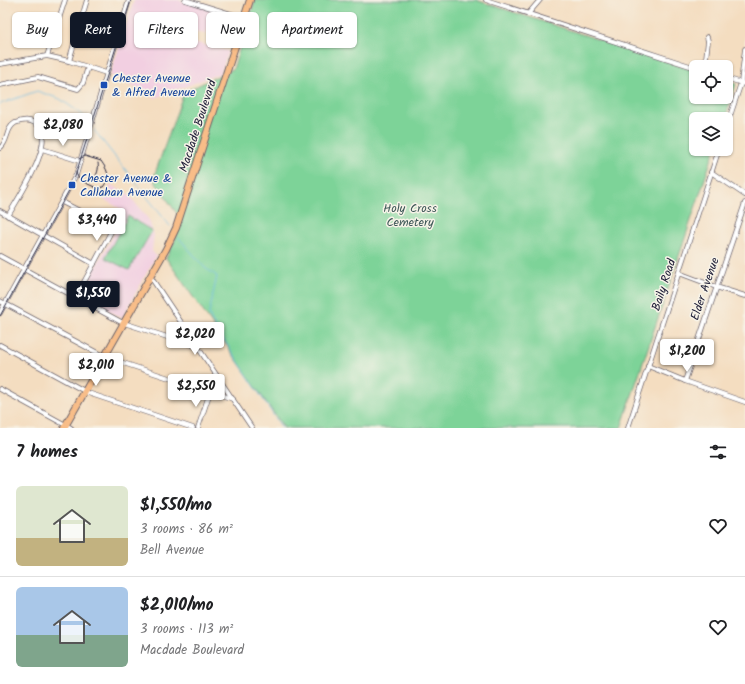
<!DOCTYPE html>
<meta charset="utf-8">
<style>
:root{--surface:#fff;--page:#f2f2f2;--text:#202124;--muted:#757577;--line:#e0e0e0;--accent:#111827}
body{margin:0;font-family:Kalam,sans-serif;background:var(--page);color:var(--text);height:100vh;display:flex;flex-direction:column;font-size:15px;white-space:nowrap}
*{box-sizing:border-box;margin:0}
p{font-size:13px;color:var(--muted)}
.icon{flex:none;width:22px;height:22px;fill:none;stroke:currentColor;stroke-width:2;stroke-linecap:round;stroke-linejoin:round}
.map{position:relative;height:428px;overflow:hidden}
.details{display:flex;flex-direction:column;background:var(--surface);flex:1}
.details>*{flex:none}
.guide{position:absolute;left:12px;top:12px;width:400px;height:36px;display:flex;gap:8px}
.fabs{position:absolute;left:689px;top:60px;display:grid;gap:8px}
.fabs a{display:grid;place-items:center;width:44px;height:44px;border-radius:6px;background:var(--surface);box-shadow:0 1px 3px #0004;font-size:20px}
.price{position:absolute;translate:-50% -34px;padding:0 9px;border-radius:4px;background:#fff;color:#222;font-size:13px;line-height:26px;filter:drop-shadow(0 1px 2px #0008)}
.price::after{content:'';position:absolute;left:50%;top:24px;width:12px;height:9px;margin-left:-6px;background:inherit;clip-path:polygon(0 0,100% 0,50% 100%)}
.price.current{background:var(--accent);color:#fff}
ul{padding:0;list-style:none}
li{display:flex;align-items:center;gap:12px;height:100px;padding:0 16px}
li+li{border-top:1px solid var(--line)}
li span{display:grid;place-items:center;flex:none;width:112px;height:80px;border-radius:6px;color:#555}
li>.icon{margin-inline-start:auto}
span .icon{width:48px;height:48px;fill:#fffc;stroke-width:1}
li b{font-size:17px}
h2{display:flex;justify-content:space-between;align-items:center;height:48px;padding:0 16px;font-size:17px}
.pill{padding:0 14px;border-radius:6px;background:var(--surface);box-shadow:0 1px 3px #0004;font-size:14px;line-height:36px}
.pill.current{background:var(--accent);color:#fff}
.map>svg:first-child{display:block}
.built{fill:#f2cfe1}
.green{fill:#7dd398;stroke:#507a6a}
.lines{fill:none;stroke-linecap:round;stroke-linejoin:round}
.stream{stroke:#63b8df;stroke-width:1}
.minor-casing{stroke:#6c636a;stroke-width:5.5}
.primary-casing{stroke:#6c636a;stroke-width:8}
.minor{stroke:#fff;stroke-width:4}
.primary{stroke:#f8bd88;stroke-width:6}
.tram{stroke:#22223b;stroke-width:1}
.transit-dot{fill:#1a4fb4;stroke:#f7f3e8;stroke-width:1.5}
.labels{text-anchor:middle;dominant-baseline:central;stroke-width:3;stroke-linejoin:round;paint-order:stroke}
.transit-label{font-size:12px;fill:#164399;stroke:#f7f3e8;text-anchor:start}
.street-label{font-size:12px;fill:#22223b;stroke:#f7f3e8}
.park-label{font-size:12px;fill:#3d5757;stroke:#f7f3e8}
</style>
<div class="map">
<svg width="745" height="428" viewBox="0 0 745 428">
<rect width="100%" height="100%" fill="#f7f3e8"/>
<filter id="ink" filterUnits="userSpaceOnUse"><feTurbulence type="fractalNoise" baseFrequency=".025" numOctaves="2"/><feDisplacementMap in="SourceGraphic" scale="8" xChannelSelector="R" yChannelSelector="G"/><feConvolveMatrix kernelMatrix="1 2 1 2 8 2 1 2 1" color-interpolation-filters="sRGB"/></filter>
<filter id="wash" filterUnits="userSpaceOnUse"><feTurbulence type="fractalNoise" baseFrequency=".012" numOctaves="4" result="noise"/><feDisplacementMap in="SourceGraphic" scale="16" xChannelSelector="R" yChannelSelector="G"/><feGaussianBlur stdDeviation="0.9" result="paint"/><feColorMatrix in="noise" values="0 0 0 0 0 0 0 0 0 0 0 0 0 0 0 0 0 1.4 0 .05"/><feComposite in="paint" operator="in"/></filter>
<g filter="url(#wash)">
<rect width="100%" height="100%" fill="#f4ddc0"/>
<g class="built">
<path d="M134 0H179L243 18 236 38 207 28 205 34 177 26 174 37 228 51 221 73 155 98 110 75Z"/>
<path d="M111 185 129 195 149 220 154 235 152 251 156 256 122 318 80 294 117 229 123 210 103 199Z"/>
</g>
<g class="green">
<path d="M255 0H476L696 71V97H726V81L736 84 725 119H696V149H715L621 428H284L166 258 174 242 182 221 153 179 184 92 233 69Z"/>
<path d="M128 216 152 231 129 270 105 258Z"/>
</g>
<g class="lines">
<g class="stream">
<path d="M0 104 37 91 60 99 83 115 87 121"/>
<path d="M94 130 170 226"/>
<path d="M179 238 205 268 217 276 209 313 211 320 282 428"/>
</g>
</g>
</g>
<g filter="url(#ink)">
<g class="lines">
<g class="minor-casing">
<g id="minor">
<path d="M185 0 244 18"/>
<path d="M486 0 696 68"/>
<path d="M528 14 540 0"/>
<path d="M47 56 65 0"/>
<path d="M69 61 87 0"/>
<path d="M0 64 47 56 69 61 106 73"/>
<path d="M705 67 708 41 707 37"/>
<path d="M726 78 745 84"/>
<path d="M0 85 38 77 78 89 83 83 88 67"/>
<path d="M726 128 741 83 745 49"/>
<path d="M0 148C9 141 5 129 15 123 22 120 29 119 35 123 60 138 18 198 8 216"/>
<path d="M42 149 80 161"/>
<path d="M711 172 745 195"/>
<path d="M62 202 113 228 76 297"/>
<path d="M0 211 94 264"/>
<path d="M0 256 121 322 198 347"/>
<path d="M679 273 716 287 745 296"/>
<path d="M150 276 252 428"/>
<path d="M0 301 105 357 233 399"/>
<path d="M0 313 76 175 129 0"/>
<path d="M0 345 88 393 193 428"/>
<path d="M648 366 685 381 745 402"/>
<path d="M685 381 745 203"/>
<path d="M0 389 71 428"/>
<path d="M198 428 210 392"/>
<path d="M628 428 719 149"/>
</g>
</g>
<g class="primary-casing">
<path id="primary" d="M64 428 166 249 176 228 250 0"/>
</g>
<use href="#minor" class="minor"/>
<use href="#primary" class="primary"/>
<g class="tram">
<path d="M76 172C76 180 90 185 97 188L103 187C111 177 108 171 101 161L85 156 79 159"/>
<path d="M85 182C94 184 100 171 98 163"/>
<path d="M0 316 73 183 131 0"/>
</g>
</g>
</g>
<g class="transit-dot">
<rect x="100" y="81" width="8" height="8" rx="2"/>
<rect x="68" y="181" width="8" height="8" rx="2"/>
</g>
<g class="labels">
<g class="transit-label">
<text x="112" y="78">Chester Avenue<tspan x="112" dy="14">&amp; Alfred Avenue</tspan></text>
<text x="80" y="178">Chester Avenue &amp;<tspan x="80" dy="14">Callahan Avenue</tspan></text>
</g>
<g class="street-label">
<text transform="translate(198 126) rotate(-72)">Macdade Boulevard</text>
<text transform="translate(664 285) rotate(-72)">Baily Road</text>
<text transform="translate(705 289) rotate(-71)">Elder Avenue</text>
</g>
<g class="park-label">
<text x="410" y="208">Holy Cross<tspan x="410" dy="14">Cemetery</tspan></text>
</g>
</g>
</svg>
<div class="fabs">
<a><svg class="icon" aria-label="locate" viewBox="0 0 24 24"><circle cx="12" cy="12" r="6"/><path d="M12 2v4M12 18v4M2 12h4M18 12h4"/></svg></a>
<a><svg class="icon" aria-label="layers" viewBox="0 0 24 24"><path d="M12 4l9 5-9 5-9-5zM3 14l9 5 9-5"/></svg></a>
</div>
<b class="price" style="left:63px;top:147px">$2,080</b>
<b class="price" style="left:97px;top:242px">$3,440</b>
<b class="price current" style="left:93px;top:315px">$1,550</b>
<b class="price" style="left:195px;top:356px">$2,020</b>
<b class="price" style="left:687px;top:373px">$1,200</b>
<b class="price" style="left:96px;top:387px">$2,010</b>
<b class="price" style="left:196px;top:408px">$2,550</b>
<div class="guide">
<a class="pill">Buy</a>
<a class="pill current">Rent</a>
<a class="pill">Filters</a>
<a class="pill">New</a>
<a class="pill">Apartment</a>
</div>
</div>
<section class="details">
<h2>7 homes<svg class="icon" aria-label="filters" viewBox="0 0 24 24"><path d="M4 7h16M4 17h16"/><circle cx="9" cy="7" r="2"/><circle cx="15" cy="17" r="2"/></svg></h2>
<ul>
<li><span style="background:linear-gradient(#dfe7d0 65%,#c2b280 0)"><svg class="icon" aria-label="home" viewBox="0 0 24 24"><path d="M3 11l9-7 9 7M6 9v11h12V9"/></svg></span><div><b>$1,550/mo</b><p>3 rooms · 86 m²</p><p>Bell Avenue</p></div><svg class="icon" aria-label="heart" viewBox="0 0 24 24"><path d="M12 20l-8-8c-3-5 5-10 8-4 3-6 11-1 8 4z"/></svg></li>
<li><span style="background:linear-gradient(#a9c7e8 60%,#7fa58c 0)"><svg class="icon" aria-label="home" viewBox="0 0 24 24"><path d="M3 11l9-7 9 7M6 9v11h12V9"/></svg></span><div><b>$2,010/mo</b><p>3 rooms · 113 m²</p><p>Macdade Boulevard</p></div><svg class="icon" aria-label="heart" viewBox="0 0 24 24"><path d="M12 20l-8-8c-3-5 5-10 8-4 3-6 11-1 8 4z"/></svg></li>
</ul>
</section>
